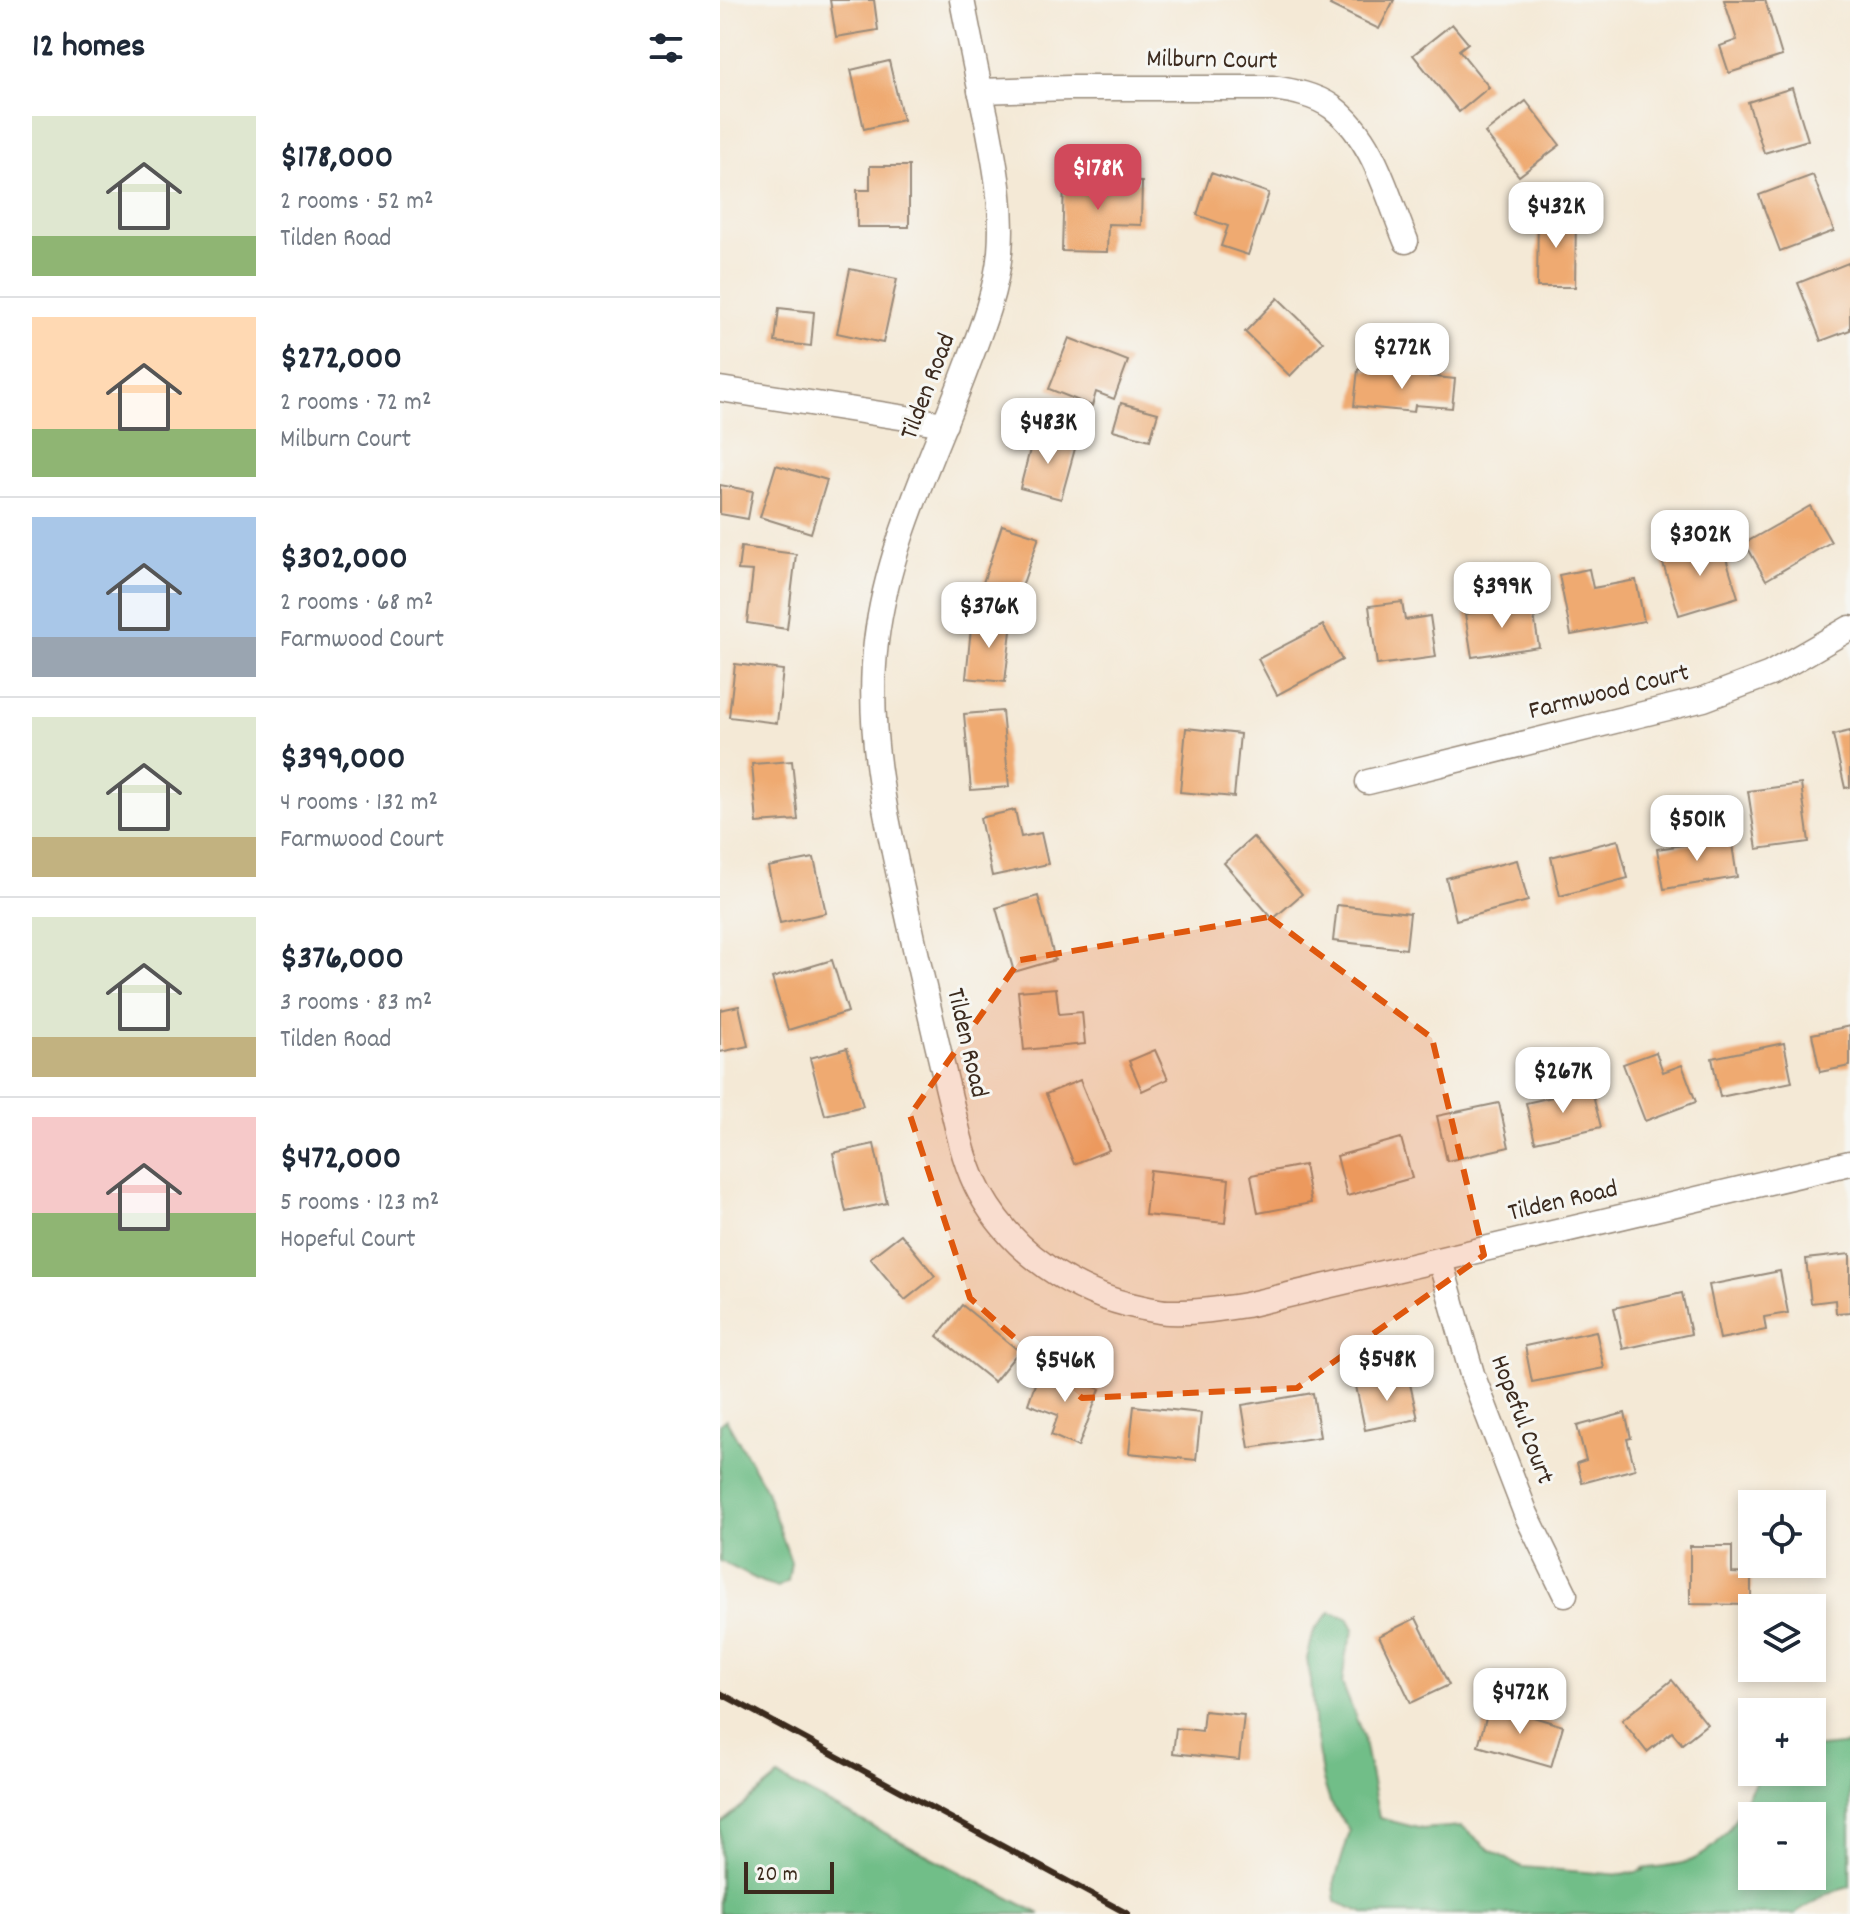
<!DOCTYPE html>
<meta charset="utf-8">
<style>
:root{--surface:#fff;--page:#f6f6f7;--text:#1f2937;--muted:#747a83;--line:#e0e1e3;--accent:#d1495b}
body{margin:0;font-family:Dekko,sans-serif;background:var(--page);color:var(--text);height:100vh;display:flex;flex-direction:column;font-size:30px;white-space:nowrap}
*{box-sizing:border-box;margin:0}
p{font-size:26px;color:var(--muted)}
.icon{flex:none;width:44px;height:44px;fill:none;stroke:currentColor;stroke-width:2;stroke-linecap:round;stroke-linejoin:round}
.map{position:relative;flex:1;overflow:hidden}
.details{display:flex;flex-direction:column;background:var(--surface);width:720px}
.details>*{flex:none}
.tools{position:absolute;left:1018px;top:1490px;display:grid;gap:16px}
.tools a{display:grid;place-items:center;width:88px;height:88px;border-radius:0px;background:var(--surface);box-shadow:0 4px 12px #0003;font-size:40px}
.scale{position:absolute;left:24px;bottom:20px;width:90px;box-sizing:border-box;padding-left:8px;border:4px solid #3b2a1e;border-top:0;font-size:22px;line-height:28px;white-space:nowrap;color:#3b2a1e;-webkit-text-stroke:6px #f6f6f2;paint-order:stroke}
.price{position:absolute;translate:-50% -68px;padding:0 18px;border-radius:16px;background:#fff;color:#222;font-size:26px;line-height:52px;filter:drop-shadow(0 2px 4px #0008)}
.price::after{content:'';position:absolute;left:50%;top:48px;width:24px;height:18px;margin-left:-12px;background:inherit;clip-path:polygon(0 0,100% 0,50% 100%)}
.price.active{background:var(--accent);color:#fff}
ul{padding:0;list-style:none}
li{display:flex;align-items:center;gap:24px;height:200px;padding:0 32px}
li+li{border-top:2px solid var(--line)}
li span{display:grid;place-items:center;flex:none;width:224px;height:160px;border-radius:0px;color:#555}
li>.icon{margin-inline-start:auto}
span .icon{width:96px;height:96px;fill:#fffc;stroke-width:1}
li b{font-size:34px}
h2{display:flex;justify-content:space-between;align-items:center;height:96px;padding:0 32px;font-size:34px}
main{display:flex;flex:1;min-height:0}
.map>svg:first-child{display:block}
.forest{fill:#71be88;stroke:#567453;stroke-width:2;fill-rule:evenodd}
.building{fill:#efaa71}
.lines{fill:none;stroke-linecap:round;stroke-linejoin:round}
.minor-casing{stroke:#988a7a;stroke-width:27}
.minor{stroke:#fff;stroke-width:24}
.rail{stroke:#3b2a1e;stroke-width:6}
.marked{fill:#df570d;fill-opacity:0.2;stroke:#df570d;stroke-width:6;stroke-dasharray:16 10;stroke-linejoin:round}
.labels{text-anchor:middle;dominant-baseline:central;stroke-width:6;stroke-linejoin:round;paint-order:stroke}
.street-label{font-size:26px;fill:#3b2a1e;stroke:#f6f6f2}
</style>
<main>
<section class="details">
<h2>12 homes<svg class="icon" aria-label="filters" viewBox="0 0 24 24"><path d="M4 7h16M4 17h16"/><circle cx="9" cy="7" r="2"/><circle cx="15" cy="17" r="2"/></svg></h2>
<ul>
<li><span style="background:linear-gradient(#dfe7d0 75%,#8fb573 0)"><svg class="icon" aria-label="home" viewBox="0 0 24 24"><path d="M3 11l9-7 9 7M6 9v11h12V9"/></svg></span><div><b>$178,000</b><p>2 rooms · 52 m²</p><p>Tilden Road</p></div></li>
<li><span style="background:linear-gradient(#ffd9b3 70%,#8fb573 0)"><svg class="icon" aria-label="home" viewBox="0 0 24 24"><path d="M3 11l9-7 9 7M6 9v11h12V9"/></svg></span><div><b>$272,000</b><p>2 rooms · 72 m²</p><p>Milburn Court</p></div></li>
<li><span style="background:linear-gradient(#a9c7e8 75%,#9aa5b1 0)"><svg class="icon" aria-label="home" viewBox="0 0 24 24"><path d="M3 11l9-7 9 7M6 9v11h12V9"/></svg></span><div><b>$302,000</b><p>2 rooms · 68 m²</p><p>Farmwood Court</p></div></li>
<li><span style="background:linear-gradient(#dfe7d0 75%,#c2b280 0)"><svg class="icon" aria-label="home" viewBox="0 0 24 24"><path d="M3 11l9-7 9 7M6 9v11h12V9"/></svg></span><div><b>$399,000</b><p>4 rooms · 132 m²</p><p>Farmwood Court</p></div></li>
<li><span style="background:linear-gradient(#dfe7d0 75%,#c2b280 0)"><svg class="icon" aria-label="home" viewBox="0 0 24 24"><path d="M3 11l9-7 9 7M6 9v11h12V9"/></svg></span><div><b>$376,000</b><p>3 rooms · 83 m²</p><p>Tilden Road</p></div></li>
<li><span style="background:linear-gradient(#f6c9c9 60%,#8fb573 0)"><svg class="icon" aria-label="home" viewBox="0 0 24 24"><path d="M3 11l9-7 9 7M6 9v11h12V9"/></svg></span><div><b>$472,000</b><p>5 rooms · 123 m²</p><p>Hopeful Court</p></div></li>
</ul>
</section>
<div class="map">
<svg width="1130" height="1914" viewBox="0 0 1130 1914">
<rect width="100%" height="100%" fill="#f6f6f2"/>
<filter id="ink" filterUnits="userSpaceOnUse"><feTurbulence type="fractalNoise" baseFrequency=".0125" numOctaves="2"/><feDisplacementMap in="SourceGraphic" scale="16" xChannelSelector="R" yChannelSelector="G"/><feConvolveMatrix kernelMatrix="1 2 1 2 8 2 1 2 1" color-interpolation-filters="sRGB"/></filter>
<filter id="wash" filterUnits="userSpaceOnUse"><feTurbulence type="fractalNoise" baseFrequency=".006" numOctaves="4" result="noise"/><feDisplacementMap in="SourceGraphic" scale="32" xChannelSelector="R" yChannelSelector="G"/><feGaussianBlur stdDeviation="1.8" result="paint"/><feColorMatrix in="noise" values="0 0 0 0 0 0 0 0 0 0 0 0 0 0 0 0 0 1.4 0 .05"/><feComposite in="paint" operator="in"/></filter>
<g filter="url(#wash)">
<rect width="100%" height="100%" fill="#f4e9d6"/>
<g class="forest">
<path d="M6 1419 45 1488 71 1562 68 1581 58 1587 42 1582 0 1561V1424Z"/>
<path d="M610 1612 628 1618 634 1629 626 1653 622 1683 643 1736 659 1818 702 1829 742 1826 770 1850 802 1867 902 1875 925 1870 921 1869C936 1867 952 1866 966 1862 1007 1850 1021 1805 1041 1772H1092V1748L1130 1744V1887L1108 1893 1075 1914H647L616 1902 614 1884 630 1831 610 1802 603 1780 595 1733 591 1680 587 1659 594 1631ZM1092 1816V1876H1032V1816Z"/>
<path d="M58 1777 320 1914H0V1824Z"/>
</g>
<g id="blocks">
<g class="building">
<path d="M110 0H154L158 30 116 37Z"/>
<path d="M613 0H674L659 29 610 5Z"/>
<path d="M1004 0H1045L1062 56 1009 73 1000 46 1017 40Z"/>
<path d="M732 24 748 43 739 50 769 87 739 112 693 55Z"/>
<path d="M169 61 183 120 144 129 131 70Z"/>
<path d="M1072 88 1088 140 1044 153 1028 102Z"/>
<path d="M806 101 840 145 799 176 765 133Z"/>
<path d="M150 166H189V227H137V190H150Z"/>
<path d="M491 173 549 193 528 255 501 246 508 226 477 215Z"/>
<path d="M1093 175 1114 231 1060 251 1039 195Z"/>
<path d="M344 180 422 182 421 225 388 224 387 252 342 251Z"/>
<path d="M818 214H856L855 287H817Z"/>
<path d="M1128 263 1130 269V330L1101 341 1078 283Z"/>
<path d="M130 269 177 279 163 343 117 333Z"/>
<path d="M558 298 603 342 570 376 525 332Z"/>
<path d="M59 308 94 312 91 346 55 342Z"/>
<path d="M349 338 408 361 394 399 376 392 372 406 329 389Z"/>
<path d="M638 369 735 379 732 408 695 405 694 412 634 406Z"/>
<path d="M401 403 438 413 430 440 393 430Z"/>
<path d="M314 434 356 445 341 499 300 488Z"/>
<path d="M56 465 107 480 91 533 40 517Z"/>
<path d="M0 485 33 491 28 519 0 514Z"/>
<path d="M1090 506 1111 542 1046 580 1025 543Z"/>
<path d="M282 525 319 537 295 607 259 595Z"/>
<path d="M1001 542 1018 597 959 615 942 560Z"/>
<path d="M21 547 76 554 67 629 27 623 33 571 18 570Z"/>
<path d="M869 569 873 588 916 580 924 621 851 635 839 575Z"/>
<path d="M682 602 685 620 710 616 716 657 657 665 649 606Z"/>
<path d="M812 603 819 647 752 657 745 614Z"/>
<path d="M252 618 292 622 285 682 246 678Z"/>
<path d="M603 625 622 660 557 695 538 659Z"/>
<path d="M15 664 63 670 57 723 9 717Z"/>
<path d="M282 711 289 787 251 790 244 714Z"/>
<path d="M466 728 520 734 514 797 460 792Z"/>
<path d="M1130 731V787L1125 788 1113 735Z"/>
<path d="M72 761 78 820 37 823 32 764Z"/>
<path d="M1081 784 1089 842 1037 849 1028 791Z"/>
<path d="M295 810 301 837 321 833 328 864 272 876 260 818Z"/>
<path d="M533 837 582 894 553 919 504 863Z"/>
<path d="M1011 838 1017 877 944 889 937 849Z"/>
<path d="M898 840 908 878 840 896 831 857Z"/>
<path d="M94 858 106 913 60 923 48 867Z"/>
<path d="M797 860 808 901 736 920 726 878Z"/>
<path d="M318 896 335 960 294 972 276 908Z"/>
<path d="M617 905 690 913 686 949 613 941Z"/>
<path d="M112 960 128 1012 68 1030 52 978Z"/>
<path d="M336 988 339 1014 362 1012 365 1044 304 1050 298 991Z"/>
<path d="M19 1006 28 1046 0 1052V1010Z"/>
<path d="M1130 1026V1066L1100 1072 1092 1034Z"/>
<path d="M1064 1043 1072 1082 1000 1097 992 1058Z"/>
<path d="M127 1048 143 1106 105 1115 90 1058Z"/>
<path d="M435 1050 448 1079 422 1091 409 1061Z"/>
<path d="M936 1052 943 1072 962 1065 976 1102 925 1121 903 1064Z"/>
<path d="M360 1080 389 1150 354 1164 326 1094Z"/>
<path d="M871 1088 881 1127 815 1142 806 1103Z"/>
<path d="M779 1103 789 1147 727 1161 717 1116Z"/>
<path d="M681 1138 692 1178 627 1196 617 1156Z"/>
<path d="M154 1144 167 1203 126 1212 113 1153Z"/>
<path d="M584 1165 591 1203 538 1213 531 1175Z"/>
<path d="M430 1170 509 1179 505 1223 425 1215Z"/>
<path d="M181 1234 215 1276 185 1300 150 1258Z"/>
<path d="M1130 1254V1312L1116 1313 1115 1300 1091 1303 1086 1259Z"/>
<path d="M1060 1271 1068 1313 1044 1317 1046 1330 1000 1339 989 1285Z"/>
<path d="M962 1293 971 1334 903 1349 894 1308Z"/>
<path d="M242 1305 299 1351 274 1382 217 1336Z"/>
<path d="M876 1331 884 1368 812 1382 805 1346Z"/>
<path d="M321 1367 380 1389 358 1447 331 1435 338 1415 308 1404Z"/>
<path d="M688 1375 698 1419 645 1430 636 1386Z"/>
<path d="M593 1393 600 1437 529 1448 522 1405Z"/>
<path d="M414 1406 481 1413 476 1460 409 1453Z"/>
<path d="M905 1413 911 1438 907 1439 915 1469 862 1483 857 1463 866 1460 857 1426Z"/>
<path d="M970 1546H1012V1573L1031 1574V1605L970 1604Z"/>
<path d="M696 1618 729 1685 691 1703 659 1636Z"/>
<path d="M952 1680 987 1724 962 1744 952 1732 927 1752 902 1720Z"/>
<path d="M770 1704 843 1726 831 1767 758 1746Z"/>
<path d="M484 1711 524 1715 519 1760 453 1753 456 1728 482 1731Z"/>
</g>
</g>
</g>
<g filter="url(#ink)">
<use href="#blocks" fill-opacity="0" stroke="#988a7a" stroke-width="2"/>
<g class="lines">
<g class="minor-casing">
<g id="minor">
<path d="M242 0C250 40 258 81 267 121 275 164 284 207 280 252 276 295 258 337 243 377 210 463 167 549 156 642 144 744 172 840 193 939 205 992 217 1045 230 1098 238 1130 244 1164 260 1193 292 1252 354 1294 419 1307 429 1309 439 1312 449 1312 475 1313 501 1309 526 1305L1130 1163"/>
<path d="M260 91 349 88H553C573 91 595 95 612 107 654 138 667 195 686 241"/>
<path d="M0 389 225 424"/>
<path d="M648 782 984 699 1050 674 1130 628"/>
<path d="M720 1260 752 1374 806 1514 845 1594"/>
</g>
</g>
<use href="#minor" class="minor"/>
<path class="rail" d="M0 1693 408 1914"/>
</g>
</g>
<path class="marked" d="M549 917 712 1038 764 1255 577 1388 362 1398 250 1298 190 1115 300 960Z"/>
<g class="labels">
<g class="street-label">
<text transform="translate(492 61) rotate(1)">Milburn Court</text>
<text transform="translate(209 387) rotate(-69)">Tilden Road</text>
<text transform="translate(889 693) rotate(-14)">Farmwood Court</text>
<text transform="translate(246 1043) rotate(77)">Tilden Road</text>
<text transform="translate(843 1202) rotate(-13)">Tilden Road</text>
<text transform="translate(801 1420) rotate(69)">Hopeful Court</text>
</g>
</g>
</svg>
<div class="tools">
<a><svg class="icon" aria-label="locate" viewBox="0 0 24 24"><circle cx="12" cy="12" r="6"/><path d="M12 2v4M12 18v4M2 12h4M18 12h4"/></svg></a>
<a><svg class="icon" aria-label="layers" viewBox="0 0 24 24"><path d="M12 4l9 5-9 5-9-5zM3 14l9 5 9-5"/></svg></a>
<a>+</a>
<a>−</a>
</div>
<div class="scale">20 m</div>
<b class="price active" style="left:378px;top:212px">$178K</b>
<b class="price" style="left:836px;top:250px">$432K</b>
<b class="price" style="left:682px;top:391px">$272K</b>
<b class="price" style="left:328px;top:466px">$483K</b>
<b class="price" style="left:980px;top:578px">$302K</b>
<b class="price" style="left:782px;top:630px">$399K</b>
<b class="price" style="left:269px;top:650px">$376K</b>
<b class="price" style="left:977px;top:863px">$501K</b>
<b class="price" style="left:843px;top:1115px">$267K</b>
<b class="price" style="left:667px;top:1403px">$548K</b>
<b class="price" style="left:345px;top:1404px">$546K</b>
<b class="price" style="left:800px;top:1736px">$472K</b>
</div>
</main>
